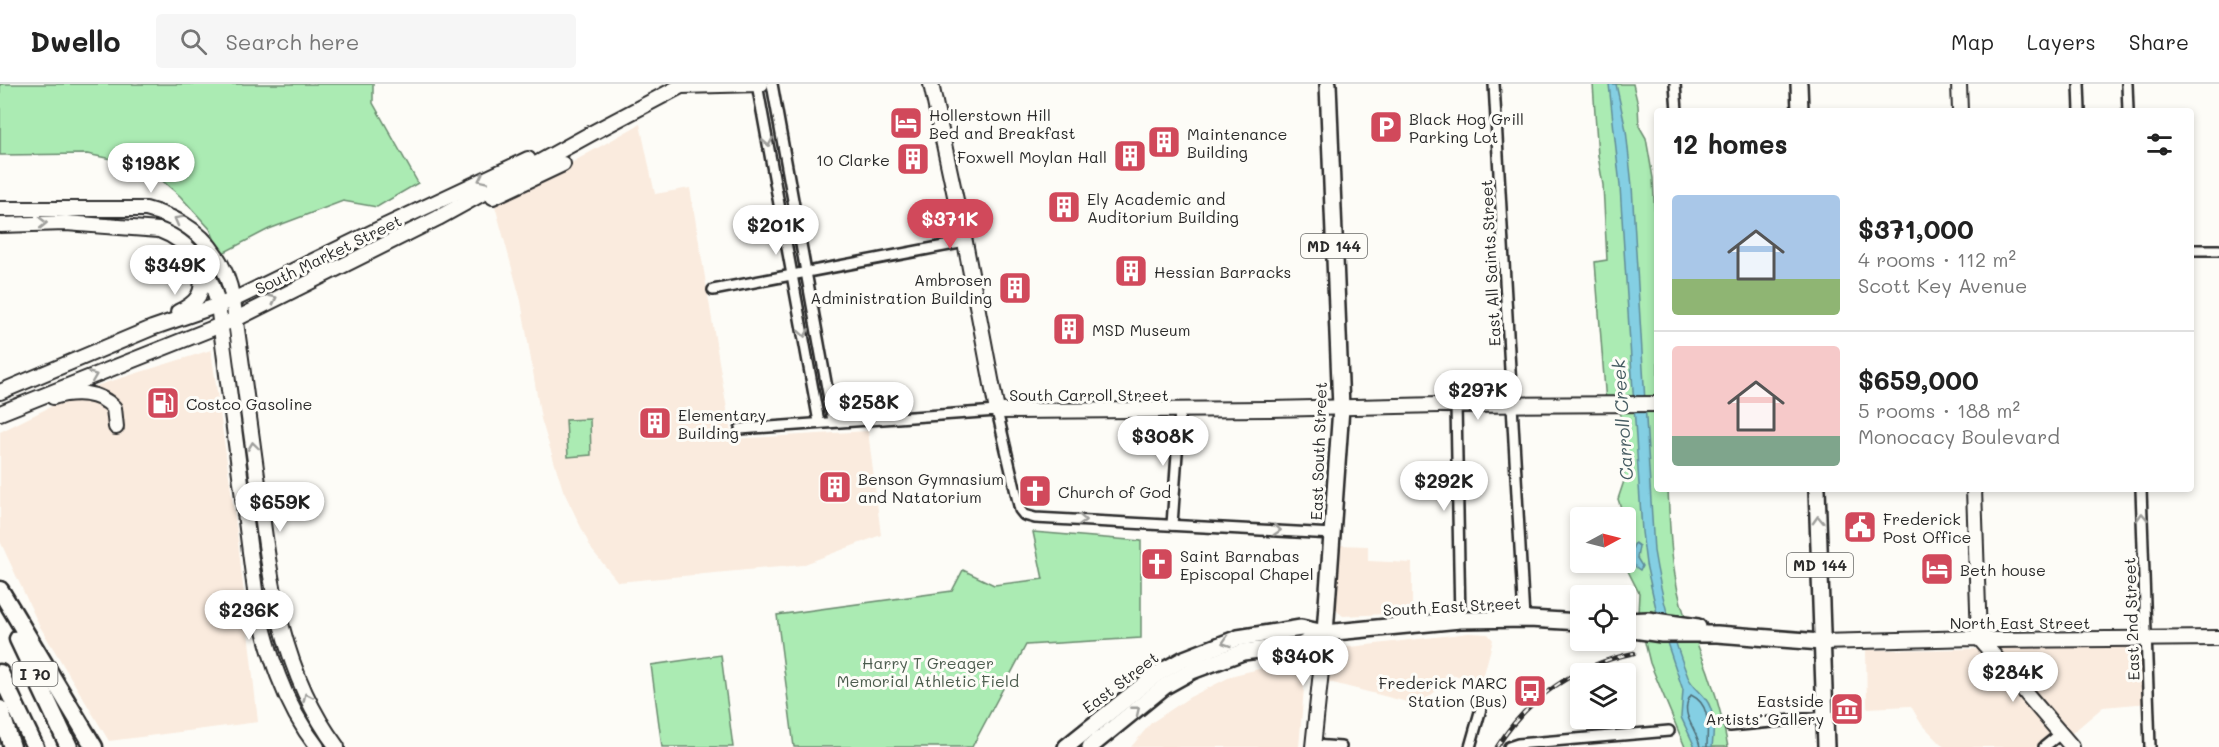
<!DOCTYPE html>
<meta charset="utf-8">
<style>
:root{--surface:#fff;--page:#f6f6f6;--text:#222;--muted:#767676;--line:#e0e0e0;--accent:#d1495b}
body{margin:0;font-family:Mali,sans-serif;background:var(--page);color:var(--text);height:100vh;display:flex;flex-direction:column;font-size:22px;white-space:nowrap}
*{box-sizing:border-box;margin:0}
p{font-size:20px;color:var(--muted)}
.icon{flex:none;width:33px;height:33px;fill:none;stroke:currentColor;stroke-width:2;stroke-linecap:round;stroke-linejoin:round}
.map{position:relative;flex:1;overflow:hidden}
.details{position:absolute;left:1654px;top:24px;width:540px;height:384px;display:flex;flex-direction:column;background:var(--surface);border-radius:6px;box-shadow:0 3px 9px #0003}
.details>*{flex:none}
.needle{width:39px;rotate:83deg}
.buttons{position:absolute;left:1570px;top:423px;display:grid;gap:12px}
.buttons a{display:grid;place-items:center;width:66px;height:66px;border-radius:6px;background:var(--surface);box-shadow:0 3px 9px #0003;font-size:30px}
.price{position:absolute;translate:-50% -51px;padding:0 14px;border-radius:21px;background:#fff;color:#222;font-size:20px;line-height:39px;filter:drop-shadow(0 2px 3px #0008)}
.price::after{content:'';position:absolute;left:50%;top:36px;width:18px;height:14px;margin-left:-9px;background:inherit;clip-path:polygon(0 0,100% 0,50% 100%)}
.price.current{background:var(--accent);color:#fff}
ul{padding:0;list-style:none}
li{display:flex;align-items:center;gap:18px;height:150px;padding:0 18px}
li+li{border-top:2px solid var(--line)}
li span{display:grid;place-items:center;flex:none;width:168px;height:120px;border-radius:6px;color:#555}
li>.icon{margin-inline-start:auto}
span .icon{width:72px;height:72px;fill:#fffc;stroke-width:1}
li b{font-size:26px}
h2{display:flex;justify-content:space-between;align-items:center;height:72px;padding:0 18px;font-size:26px}
header{display:flex;align-items:center;gap:36px;box-sizing:border-box;height:84px;padding:0 30px;background:var(--surface);border-bottom:2px solid var(--line)}
header strong{font-size:28px}
nav{display:flex;gap:33px;margin-inline-start:auto;font-size:21px}
.search{width:420px;height:54px;background:var(--page);display:flex;align-items:center;gap:15px;box-sizing:border-box;padding:0 21px;border-radius:6px;color:var(--muted);font-size:22px}
.map>svg:first-child{display:block}
.built{fill:#faebde}
.green{fill:#abebb3;stroke:#6b8b6f;stroke-width:1.5}
.water{fill:#84cfe3;stroke:#608d99;stroke-width:1.5}
.lines{fill:none;stroke-linecap:round;stroke-linejoin:round}
.shore{stroke:#4f6d75;stroke-width:1.5}
.street-casing{stroke:#2b2b2b;stroke-width:14}
.secondary-casing{stroke:#2b2b2b;stroke-width:18}
.primary-casing{stroke:#2b2b2b;stroke-width:20}
.highway-casing{stroke:#2b2b2b;stroke-width:21}
.street{stroke:#fdfcf7;stroke-width:9}
.secondary{stroke:#fdfcf7;stroke-width:14}
.primary{stroke:#fdfcf7;stroke-width:15}
.highway{stroke:#fdfcf7;stroke-width:16}
.rail-casing{stroke:#2b2b2b;stroke-width:4.5}
.rail{stroke:#fdfcf7;stroke-width:2;stroke-dasharray:7;stroke-linecap:butt}
.oneway{stroke:#9e9e9b}
.labels{text-anchor:middle;dominant-baseline:central;stroke-width:6;stroke-linejoin:round;paint-order:stroke}
.shield{fill:#fdfcf7;stroke:#6a6a68;stroke-width:1.5}
.shield-label{font-size:15px;font-weight:bold;fill:#2b2b2b}
.poi-label{font-size:16px;fill:#2b2b2b;stroke:#fdfcf7;text-anchor:start}
.street-label{font-size:16px;fill:#2b2b2b;stroke:#fdfcf7}
.park-label{font-size:16px;fill:#4b5b4d;stroke:#fdfcf7}
.water-label{font-size:18px;font-style:italic;fill:#465c62;stroke:#fdfcf7}
</style>
<header>
<strong>Dwello</strong>
<div class="search"><svg class="icon" aria-label="search" viewBox="0 0 24 24"><circle cx="10" cy="10" r="6"/><path d="M15 15l6 6"/></svg>Search here</div>
<nav><a>Map</a><a>Layers</a><a>Share</a></nav>
</header>
<div class="map">
<svg width="2219" height="663" viewBox="0 0 2219 663">
<rect width="100%" height="100%" fill="#fdfcf7"/>
<filter id="ink" filterUnits="userSpaceOnUse"><feTurbulence type="fractalNoise" baseFrequency=".0167" numOctaves="2"/><feDisplacementMap in="SourceGraphic" scale="12" xChannelSelector="R" yChannelSelector="G"/><feConvolveMatrix kernelMatrix="1 2 1 2 8 2 1 2 1" color-interpolation-filters="sRGB"/></filter>
<g filter="url(#ink)">
<g class="built">
<path d="M640 40 655 110 690 104 732 355 868 347 881 451 802 481 618 498 592 466 563 406 541 335 521 217 495 122Z"/>
<path d="M211 266 237 448 258 638 109 657 39 541 0 457V348L86 305Z"/>
<path d="M1338 461 1368 462V477L1412 479V524L1408 529 1343 532 1338 528 1333 519Z"/>
<path d="M1469 549 1488 550 1493 556 1482 598 1446 589 1442 602 1419 621 1329 598 1332 572 1335 567 1342 564Z"/>
<path d="M2146 554 2149 619 2103 623 2065 655 1988 566 1995 556Z"/>
<path d="M1978 565 2051 651 2037 663H1944L1920 638 1911 622 1867 624 1866 566Z"/>
<path d="M1284 579 1306 581 1299 663H1131L1151 639 1190 613 1234 591Z"/>
</g>
<g class="green">
<path d="M0 0H373V19L418 99 377 123 343 117 269 145 221 170 210 145 180 112 159 94 121 77 87 70 0 71Z"/>
<path d="M1593 0H1633L1638 21 1639 42 1646 54 1653 94 1658 200V405H1668C1670 447 1671 492 1685 532 1689 542 1694 552 1698 562 1711 593 1722 629 1728 663H1685L1650 579 1638 530 1639 509 1624 479 1626 478V434L1624 433 1618 415 1624 397 1620 320 1606 319 1595 178 1607 176 1603 101 1598 72Z"/>
<path d="M590 335 591 371 568 373 566 336Z"/>
<path d="M1033 448 1141 457V554L1026 561 972 663H794L777 531 952 507 963 486 994 501 1043 495Z"/>
<path d="M721 571 733 663H662L651 581Z"/>
</g>
<g class="water">
<path d="M1609 0H1616L1626 46 1632 102 1654 467C1661 510 1672 552 1688 593 1692 602 1699 606 1705 614 1716 628 1714 646 1712 663H1695L1681 633 1683 606 1657 529 1646 480 1642 448 1620 102Z"/>
<path d="M1635 459 1639 462 1637 474 1642 482 1640 486C1630 481 1629 468 1635 459Z"/>
</g>
<g class="lines">
<path class="shore" d="M1700 663C1697 644 1678 630 1691 611 1712 621 1707 644 1707 663"/>
<g class="street-casing">
<g id="street">
<path d="M757 0 819 338"/>
<path d="M772 0 833 337"/>
<path d="M1494 0 1524 535"/>
<path d="M1675 0 1677 27"/>
<path d="M2079 0 2080 27"/>
<path d="M2127 0 2128 27"/>
<path d="M2192 166H2219"/>
<path d="M713 206 965 158"/>
<path d="M1456 321 1460 536"/>
<path d="M740 345 997 327 1020 426 1024 431 1035 434 1333 450"/>
<path d="M2141 405 2150 663"/>
<path d="M1172 441 1180 326"/>
<path d="M1730 642 1825 633"/>
<path d="M1313 661 1341 663"/>
<path d="M1470 663 1482 621"/>
<path d="M1509 663 1518 660 1669 647"/>
<path d="M2044 663 2060 650"/>
</g>
</g>
<g class="secondary-casing">
<g id="secondary">
<path d="M931 0 965 158 997 327 1271 325 1439 321"/>
<path d="M1959 0 1960 27"/>
<path d="M493 113 563 80"/>
<path d="M0 125H146C194 137 224 167 233 216 241 274 249 333 257 392 269 485 278 585 337 663"/>
<path d="M0 141 66 139 159 146C192 158 211 188 218 221L256 514C268 567 283 619 317 663"/>
<path d="M178 228C199 218 204 209 201 186"/>
<path d="M0 308 152 244 233 216 385 142 528 75"/>
<path d="M53 313C74 307 99 307 114 324L116 343"/>
<path d="M1442 321 1658 320"/>
<path d="M0 329 236 235 438 134 594 48 681 2 761 0"/>
<path d="M1974 405 1979 554 2072 663"/>
<path d="M1821 558 1975 554 1995 556 2219 554"/>
<path d="M1313 663 1325 549"/>
</g>
</g>
<g class="primary-casing">
<g id="primary">
<path d="M1799 0 1800 27"/>
<path d="M1817 405 1826 663"/>
<path d="M1626 537 1648 536 1698 543"/>
<path d="M1626 545 1662 550H1717L1821 558"/>
<path d="M1325 549 1341 324 1328 0"/>
<path d="M1066 663 1157 590 1184 575 1238 554 1301 544 1325 549 1460 536 1529 535 1581 538"/>
<path d="M1090 663 1165 602 1192 587 1243 568 1301 561 1325 549"/>
</g>
</g>
<g class="highway-casing">
<g id="highway">
<path d="M0 506 94 663"/>
<path d="M18 555 69 663"/>
<path d="M0 589 35 663"/>
<path d="M0 625 12 663"/>
</g>
</g>
<use href="#street" class="street"/>
<use href="#secondary" class="secondary"/>
<use href="#primary" class="primary"/>
<use href="#highway" class="highway"/>
<g class="rail-casing">
<path id="rail" d="M1497 663C1528 613 1577 581 1634 569"/>
</g>
<use href="#rail" class="rail"/>
</g>
<defs><path id="oneway-chevron" d="M-2-3.5L2.5 0L-2 3.5" fill="none" stroke-width="1.6" stroke-linecap="round" stroke-linejoin="round" transform="scale(1.5)"/></defs>
<g class="oneway">
<use href="#oneway-chevron" transform="translate(768 58) rotate(79)"/>
<use href="#oneway-chevron" transform="translate(482 95) rotate(155)"/>
<use href="#oneway-chevron" transform="translate(178 136) rotate(-151)"/>
<use href="#oneway-chevron" transform="translate(43 139) rotate(-1)"/>
<use href="#oneway-chevron" transform="translate(273 215) rotate(-26)"/>
<use href="#oneway-chevron" transform="translate(804 249) rotate(80)"/>
<use href="#oneway-chevron" transform="translate(93 292) rotate(-22)"/>
<use href="#oneway-chevron" transform="translate(253 362) rotate(-98)"/>
<use href="#oneway-chevron" transform="translate(2142 433) rotate(-92)"/>
<use href="#oneway-chevron" transform="translate(1082 436) rotate(3)"/>
<use href="#oneway-chevron" transform="translate(1818 436) rotate(-92)"/>
<use href="#oneway-chevron" transform="translate(1277 446) rotate(3)"/>
<use href="#oneway-chevron" transform="translate(1226 558) rotate(162)"/>
<use href="#oneway-chevron" transform="translate(307 613) rotate(-115)"/>
<use href="#oneway-chevron" transform="translate(1136 626) rotate(-39)"/>
</g>
</g>
<defs>
<g id="hotel-square" transform="scale(1.725)"><rect x="-9" y="-9" width="18" height="18" rx="4" fill="#d1495b" stroke="#fdfcf7"/><path d="M-6-4.5h1.5V1H6V5H4.5V3h-9V5H-6ZM-4 0a1.8 1.8 0 1 1 3.6 0ZM.5 0V-2.5h3Q6-2.5 6 0Z" fill="#fff"/></g>
<g id="parking-square" transform="scale(1.725)"><rect x="-9" y="-9" width="18" height="18" rx="4" fill="#d1495b" stroke="#fdfcf7"/><path d="M-3.5-5.5H1a3.5 3.5 0 0 1 0 7H-1V5.5H-3.5ZM-1-3.4V-.6H.8a1.4 1.4 0 0 0 0-2.8Z" fill="#fff"/></g>
<g id="building-square" transform="scale(1.725)"><rect x="-9" y="-9" width="18" height="18" rx="4" fill="#d1495b" stroke="#fdfcf7"/><path d="M-4-6H4V6H1V3H-1V6H-4ZM-2.5-4.3h1.7v1.8h-1.7ZM.8-4.3h1.7v1.8H.8ZM-2.5-1h1.7V.8h-1.7ZM.8-1h1.7V.8H.8Z" fill="#fff"/></g>
<g id="fuel-square" transform="scale(1.725)"><rect x="-9" y="-9" width="18" height="18" rx="4" fill="#d1495b" stroke="#fdfcf7"/><path d="M-5.5-6h7V0h2V4h1.3V-2.5L3-4.5l.8-.8L6-3V5H2.5V1h-1V6h-7ZM-4.2-4.7v3.2H.2V-4.7Z" fill="#fff"/></g>
<g id="church-square" transform="scale(1.725)"><rect x="-9" y="-9" width="18" height="18" rx="4" fill="#d1495b" stroke="#fdfcf7"/><path d="M-1.2-6h2.4v3.5h3.3v2.4h-3.3V6h-2.4V-.1h-3.3v-2.4h3.3Z" fill="#fff"/></g>
<g id="civic-square" transform="scale(1.725)"><rect x="-9" y="-9" width="18" height="18" rx="4" fill="#d1495b" stroke="#fdfcf7"/><path d="M-.6-6.5H3V-4.5H.6V-3L4-1V1h2V6H-6V1h2V-1L-.6-3ZM-1.2 2.5V6h2.4V2.5Z" fill="#fff"/></g>
<g id="bus-square" transform="scale(1.725)"><rect x="-9" y="-9" width="18" height="18" rx="4" fill="#d1495b" stroke="#fdfcf7"/><path d="M-5-6H5V4H4V6H2V4H-2V6H-4V4H-5ZM-3.5-4V0h7V-4ZM-3.5 1.2v1.5H-2V1.2ZM2 1.2v1.5H3.5V1.2Z" fill="#fff"/></g>
<g id="museum-square" transform="scale(1.725)"><rect x="-9" y="-9" width="18" height="18" rx="4" fill="#d1495b" stroke="#fdfcf7"/><path d="M0-6L6-3V-2H-6V-3ZM-5-1h2V3h-2ZM-1-1h2V3h-2ZM3-1h2V3H3ZM-6 4H6V6H-6Z" fill="#fff"/></g>
</defs>
<g fill-rule="evenodd">
<use href="#hotel-square" x="906" y="39"/>
<use href="#parking-square" x="1386" y="43"/>
<use href="#building-square" x="1164" y="58"/>
<use href="#building-square" x="1130" y="72"/>
<use href="#building-square" x="913" y="75"/>
<use href="#building-square" x="1064" y="123"/>
<use href="#building-square" x="1131" y="187"/>
<use href="#building-square" x="1015" y="204"/>
<use href="#building-square" x="1069" y="245"/>
<use href="#fuel-square" x="163" y="319"/>
<use href="#building-square" x="655" y="339"/>
<use href="#building-square" x="835" y="403"/>
<use href="#church-square" x="1035" y="407"/>
<use href="#civic-square" x="1860" y="443"/>
<use href="#church-square" x="1157" y="480"/>
<use href="#hotel-square" x="1937" y="485"/>
<use href="#bus-square" x="1530" y="607"/>
<use href="#museum-square" x="1847" y="625"/>
</g>
<g class="labels">
<g class="shield">
<rect x="1301" y="150" width="66" height="24" rx="4.5"/>
<rect x="1787" y="469" width="66" height="24" rx="4.5"/>
<rect x="12.5" y="578" width="45" height="24" rx="4.5"/>
</g>
<g class="shield-label">
<text x="1334" y="162">MD 144</text>
<text x="1820" y="481">MD 144</text>
<text x="35" y="590">I 70</text>
</g>
<g class="poi-label">
<text x="929" y="30">Hollerstown Hill<tspan x="929" dy="18">Bed and Breakfast</tspan></text>
<text x="1409" y="34">Black Hog Grill<tspan x="1409" dy="18">Parking Lot</tspan></text>
<text x="1187" y="49">Maintenance<tspan x="1187" dy="18">Building</tspan></text>
<text x="1107" y="72" text-anchor="end">Foxwell Moylan Hall</text>
<text x="890" y="75" text-anchor="end">10 Clarke</text>
<text x="1087" y="114">Ely Academic and<tspan x="1087" dy="18">Auditorium Building</tspan></text>
<text x="1154" y="187">Hessian Barracks</text>
<text x="992" y="195" text-anchor="end">Ambrosen<tspan x="992" dy="18">Administration Building</tspan></text>
<text x="1092" y="245">MSD Museum</text>
<text x="186" y="319">Costco Gasoline</text>
<text x="678" y="330">Elementary<tspan x="678" dy="18">Building</tspan></text>
<text x="858" y="394">Benson Gymnasium<tspan x="858" dy="18">and Natatorium</tspan></text>
<text x="1058" y="407">Church of God</text>
<text x="1883" y="434">Frederick<tspan x="1883" dy="18">Post Office</tspan></text>
<text x="1180" y="471">Saint Barnabas<tspan x="1180" dy="18">Episcopal Chapel</tspan></text>
<text x="1960" y="485">Beth house</text>
<text x="1507" y="598" text-anchor="end">Frederick MARC<tspan x="1507" dy="18">Station (Bus)</tspan></text>
<text x="1824" y="616" text-anchor="end">Eastside<tspan x="1824" dy="18">Artists' Gallery</tspan></text>
</g>
<g class="street-label">
<text transform="translate(328 170) rotate(-26)">South Market Street</text>
<text transform="translate(1490 179) rotate(-93)">East All Saints Street</text>
<text x="1089" y="310">South Carroll Street</text>
<text transform="translate(1318 367) rotate(-88)">East South Street</text>
<text transform="translate(1452 522) rotate(-3)">South East Street</text>
<text transform="translate(2131 535) rotate(-92)">East 2nd Street</text>
<text x="2020" y="538">North East Street</text>
<text transform="translate(1120 598) rotate(-37)">East Street</text>
</g>
<g class="park-label">
<text x="928" y="578">Harry T Greager<tspan x="928" dy="18">Memorial Athletic Field</tspan></text>
</g>
<g class="water-label">
<text transform="translate(1622 336) rotate(-94)">Carroll Creek</text>
</g>
</g>
</svg>
<div class="buttons">
<a><svg class="needle" viewBox="-14 -14 28 28"><path d="M0-13l5 13h-10z" fill="#e53935"/><path d="M0 13l5-13h-10z" fill="#767676"/></svg></a>
<a><svg class="icon" aria-label="locate" viewBox="0 0 24 24"><circle cx="12" cy="12" r="6"/><path d="M12 2v4M12 18v4M2 12h4M18 12h4"/></svg></a>
<a><svg class="icon" aria-label="layers" viewBox="0 0 24 24"><path d="M12 4l9 5-9 5-9-5zM3 14l9 5 9-5"/></svg></a>
</div>
<b class="price" style="left:151px;top:110px">$198K</b>
<b class="price current" style="left:950px;top:166px">$371K</b>
<b class="price" style="left:776px;top:172px">$201K</b>
<b class="price" style="left:175px;top:212px">$349K</b>
<b class="price" style="left:1478px;top:337px">$297K</b>
<b class="price" style="left:869px;top:349px">$258K</b>
<b class="price" style="left:1163px;top:383px">$308K</b>
<b class="price" style="left:1444px;top:428px">$292K</b>
<b class="price" style="left:280px;top:449px">$659K</b>
<b class="price" style="left:249px;top:557px">$236K</b>
<b class="price" style="left:1303px;top:603px">$340K</b>
<b class="price" style="left:2013px;top:619px">$284K</b>
<section class="details">
<h2>12 homes<svg class="icon" aria-label="filters" viewBox="0 0 24 24"><path d="M4 7h16M4 17h16"/><circle cx="9" cy="7" r="2"/><circle cx="15" cy="17" r="2"/></svg></h2>
<ul>
<li><span style="background:linear-gradient(#a9c7e8 70%,#8fb573 0)"><svg class="icon" aria-label="home" viewBox="0 0 24 24"><path d="M3 11l9-7 9 7M6 9v11h12V9"/></svg></span><div><b>$371,000</b><p>4 rooms · 112 m²</p><p>Scott Key Avenue</p></div></li>
<li><span style="background:linear-gradient(#f6c9c9 75%,#7fa58c 0)"><svg class="icon" aria-label="home" viewBox="0 0 24 24"><path d="M3 11l9-7 9 7M6 9v11h12V9"/></svg></span><div><b>$659,000</b><p>5 rooms · 188 m²</p><p>Monocacy Boulevard</p></div></li>
</ul>
</section>
</div>
